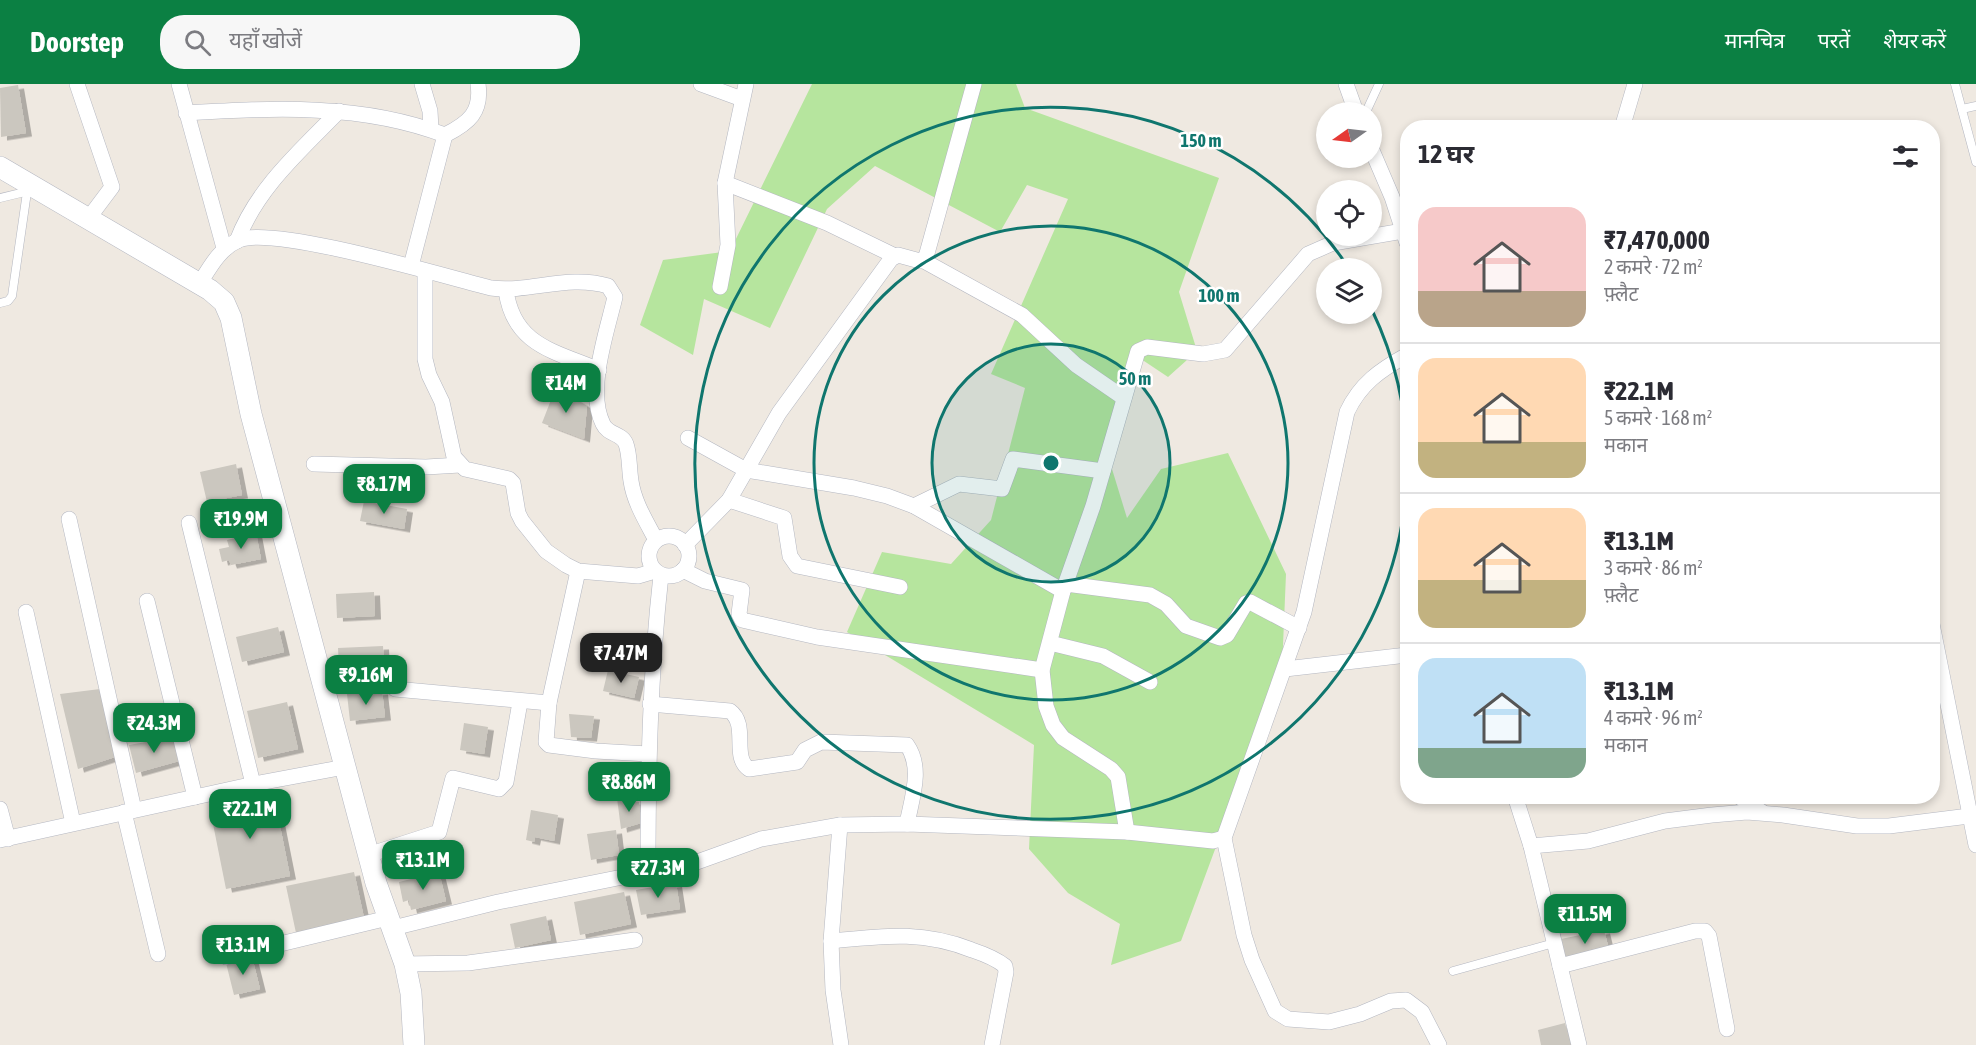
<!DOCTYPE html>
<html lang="hi">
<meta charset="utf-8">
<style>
:root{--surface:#fff;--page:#f7f7f7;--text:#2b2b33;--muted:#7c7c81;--line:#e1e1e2;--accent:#0b8043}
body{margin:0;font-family:"Asap Condensed","Noto Sans Devanagari",sans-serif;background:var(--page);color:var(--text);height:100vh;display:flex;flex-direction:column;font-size:22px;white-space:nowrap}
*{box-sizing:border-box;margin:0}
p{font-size:20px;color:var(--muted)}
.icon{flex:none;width:33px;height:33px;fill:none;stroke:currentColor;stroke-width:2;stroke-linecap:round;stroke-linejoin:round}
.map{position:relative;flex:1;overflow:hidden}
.panel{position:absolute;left:1400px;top:36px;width:540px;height:684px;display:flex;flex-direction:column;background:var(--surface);border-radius:24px;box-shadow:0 3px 9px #0003}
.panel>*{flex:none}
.needle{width:39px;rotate:256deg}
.fabs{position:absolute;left:1316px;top:18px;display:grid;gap:12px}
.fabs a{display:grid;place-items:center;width:66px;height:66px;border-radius:50%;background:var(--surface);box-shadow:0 3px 9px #0003;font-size:30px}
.price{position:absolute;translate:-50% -51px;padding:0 14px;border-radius:12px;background:var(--accent);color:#fff;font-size:20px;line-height:39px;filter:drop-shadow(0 2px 3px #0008)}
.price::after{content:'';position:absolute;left:50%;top:36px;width:18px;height:14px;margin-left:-9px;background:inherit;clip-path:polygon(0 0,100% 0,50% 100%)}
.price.current{background:#222;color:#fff}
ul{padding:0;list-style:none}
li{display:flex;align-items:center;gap:18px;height:150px;padding:0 18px}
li+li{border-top:2px solid var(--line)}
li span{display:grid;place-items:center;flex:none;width:168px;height:120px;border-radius:18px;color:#555}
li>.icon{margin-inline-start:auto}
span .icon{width:72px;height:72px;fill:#fffc;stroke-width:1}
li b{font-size:26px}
h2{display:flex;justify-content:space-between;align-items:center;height:72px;padding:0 18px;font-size:26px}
header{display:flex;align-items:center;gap:36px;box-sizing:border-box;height:84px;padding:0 30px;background:var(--accent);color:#fff}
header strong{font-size:28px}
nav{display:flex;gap:33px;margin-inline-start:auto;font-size:21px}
.search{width:420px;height:54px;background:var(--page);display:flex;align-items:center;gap:15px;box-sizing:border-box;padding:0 21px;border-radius:24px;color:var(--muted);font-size:22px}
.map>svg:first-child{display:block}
.green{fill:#b6e59e}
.building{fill:#cbc7bf;filter:url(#shadow)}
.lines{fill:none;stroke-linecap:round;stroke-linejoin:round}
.lane-casing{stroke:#b4b7c1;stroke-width:9}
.street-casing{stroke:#b4b7c1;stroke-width:16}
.secondary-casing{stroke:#b4b7c1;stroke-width:22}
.lane{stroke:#fff;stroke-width:8}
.street{stroke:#fff;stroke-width:15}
.secondary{stroke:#fff;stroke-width:21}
.ring{fill:none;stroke:#0f766e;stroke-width:3}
.centre{fill:#0f766e;stroke:#fff;stroke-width:3}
.ring-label{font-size:18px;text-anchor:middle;font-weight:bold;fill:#0f766e;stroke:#fff;stroke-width:5;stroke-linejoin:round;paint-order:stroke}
</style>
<header>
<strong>Doorstep</strong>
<div class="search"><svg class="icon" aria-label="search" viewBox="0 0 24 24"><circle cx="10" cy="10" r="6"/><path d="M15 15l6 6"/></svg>यहाँ खोजें</div>
<nav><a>मानचित्र</a><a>परतें</a><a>शेयर करें</a></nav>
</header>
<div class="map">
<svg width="1976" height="961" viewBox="0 0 1976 961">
<defs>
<filter id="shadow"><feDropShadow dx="6" dy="3.5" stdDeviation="0" flood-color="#0004"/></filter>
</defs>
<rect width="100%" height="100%" fill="#efe9e1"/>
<path class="green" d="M812 0H1016L1025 24 1219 94 1179 208 1197 267 1168 293 1135 271 1113 335 1112 385 1127 434 1161 385 1228 369 1286 490 1282 585 1181 857 1111 881 1120 840 1068 809 1029 765 1034 661 847 548 882 468 951 480 991 436 1025 304 991 290 1068 115 1027 101 1000 148 875 82 827 125 770 244 704 215 693 271 640 241 663 176 730 167Z"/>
<g class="building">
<path d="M18 1 26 49 1 53 0 4Z"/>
<path d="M556 303 587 322 584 355 542 339Z"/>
<path d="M236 380 242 411 207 418 200 388Z"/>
<path d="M364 417 407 425 404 445 360 437Z"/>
<path d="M256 449 261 475 231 481 229 476 222 478 219 465 229 463 227 456Z"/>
<path d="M374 508 375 532 337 534 336 510Z"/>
<path d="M278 543 284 568 242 578 236 553Z"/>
<path d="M383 562 385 603 340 606 338 564Z"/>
<path d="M608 586 639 593 634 614 603 607Z"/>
<path d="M100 605 115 673 78 685 60 610Z"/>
<path d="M382 607 385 633 350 637 347 610Z"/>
<path d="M287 618 298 665 258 674 247 627Z"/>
<path d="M569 630 594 632 591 654 571 653Z"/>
<path d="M464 639 488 643 484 670 460 666Z"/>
<path d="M174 653 179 677 136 689 129 661Z"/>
<path d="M273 707 290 792 226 805 209 720Z"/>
<path d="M617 714 639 718 641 739 621 745Z"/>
<path d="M531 726 558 731 554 757 535 753 534 758 526 756Z"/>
<path d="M616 746 619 771 591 776 587 750Z"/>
<path d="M354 788 364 834 296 849 286 802Z"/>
<path d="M439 788 446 817 411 826 409 816 403 818 399 798Z"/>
<path d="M676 799 680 825 641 831 636 806Z"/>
<path d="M624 808 631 840 580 851 574 818Z"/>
<path d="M546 832 551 856 515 864 510 840Z"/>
<path d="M1604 846 1609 866 1565 875 1561 855Z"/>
<path d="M252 873 260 905 234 911 226 879Z"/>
<path d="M1565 939 1571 961H1541L1538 946Z"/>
</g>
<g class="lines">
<g class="lane-casing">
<g id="lane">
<path d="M1955 0 1976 78"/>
<path d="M1962 25 1976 22"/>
<path d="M1366 28 1379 0"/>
<path d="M0 114 29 107"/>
<path d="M0 219 8 217 12 212 27 108"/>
<path d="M1453 887 1554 859"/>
</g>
</g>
<g class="street-casing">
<g id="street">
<path d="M77 0 112 103 88 135"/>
<path d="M179 0 224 164"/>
<path d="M422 0 430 27 431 45"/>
<path d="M701 0 742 15"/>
<path d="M1346 0 1356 28"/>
<path d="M186 29C274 24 361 19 445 51 469 39 482 28 478 0"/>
<path d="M1622 44 1635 0"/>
<path d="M1371 64 1392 113 1407 159"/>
<path d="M725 99 827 139 895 172"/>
<path d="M237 157C257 104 300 67 339 27"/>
<path d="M924 177 1022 231 1076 281 1124 314"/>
<path d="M411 182 445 51"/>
<path d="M425 187V275L429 291 442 318 454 373 465 385 509 395 513 399 518 429 522 437 546 467 566 481 578 487 638 492 655 487"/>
<path d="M200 199C210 183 220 164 239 156 273 141 447 193 491 204 530 209 568 190 608 202L615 213C607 248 586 306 603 340 608 351 622 349 626 360 630 371 629 385 631 397 634 418 646 437 656 456"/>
<path d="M720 203 728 161 725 99 746 0"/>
<path d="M506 206C513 261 554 267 599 286"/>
<path d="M1407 271C1380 286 1360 300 1347 328L1304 528 1224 754 1244 851 1252 876 1275 927 1288 935 1329 938 1360 930 1391 917 1406 916 1422 928 1439 961"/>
<path d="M688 354 746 386 854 404 887 412 914 422 1063 507"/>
<path d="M314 380 426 383 460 381"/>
<path d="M729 416 784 434 790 472 797 482 900 503"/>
<path d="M914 422 959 400 1002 405 1013 375 1103 387"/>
<path d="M69 435 134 726"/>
<path d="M189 439 253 700"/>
<circle cx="669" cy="472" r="20"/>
<path d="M685 461 729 416 779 329 891 175 898 171 920 177 926 173 974 0"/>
<path d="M683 486 705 497 742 506 739 530 742 536 817 553 1042 586"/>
<path d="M578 487 549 619 546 658 549 661 596 667 648 670"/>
<path d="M1066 500 1150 511 1166 520 1186 542 1220 554 1227 551 1246 519 1250 518 1299 544"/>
<path d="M147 517 195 713"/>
<path d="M26 528 73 739"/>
<path d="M1932 540 1976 761"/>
<path d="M1050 559 1103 572 1150 598"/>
<path d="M1285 585 1407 571"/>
<path d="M395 605 549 619"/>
<path d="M650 620 730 627C749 641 731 673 749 685L797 678 805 666 821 658 907 661C923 684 912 713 907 740"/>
<path d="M1515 712 1531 762 1579 961"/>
<path d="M1738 712 1762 728"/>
<path d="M0 725 8 755"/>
<path d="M124 728 158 870"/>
<path d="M840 741 831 857 833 906 841 961"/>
<path d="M1127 748 1118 693 1111 685 1063 654 1053 641 1046 622 1042 586 1063 507 1093 422 1138 267 1147 263 1203 270 1225 266 1308 170 1333 159 1403 147"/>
<path d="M0 756 259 699 345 683"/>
<path d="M1531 762 1588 757 1665 737 1712 731 1747 728 1783 731 1857 742H1889L1969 732"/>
<path d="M368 771 439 748 453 694 499 705 506 698 520 618"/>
<path d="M648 786C648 687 650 589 661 491"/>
<path d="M393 844 498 818 697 778 761 755 840 741 907 740 1127 748 1213 757 1224 754"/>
<path d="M831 857C882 852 922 846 972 866 984 870 995 874 1005 882L1006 888 992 961"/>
<path d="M226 873 388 834"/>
<path d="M405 880 468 879 635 856"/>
<path d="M1560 882 1695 847H1705L1709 852 1727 945"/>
</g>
</g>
<g class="secondary-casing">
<path id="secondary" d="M0 83 210 206 224 218 231 234 251 330 376 799 405 880 411 909 414 961"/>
</g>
<use href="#lane" class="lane"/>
<use href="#street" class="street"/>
<use href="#secondary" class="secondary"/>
</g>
<circle cx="1051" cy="379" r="119" fill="#0f766e" fill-opacity=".12"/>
<g class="ring">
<circle cx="1051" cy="379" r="119"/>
<circle cx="1051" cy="379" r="237"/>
<path d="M1407 382A356 356 0 1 1 1348 183M1372 226A356 356 0 0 1 1407 376"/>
</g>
<circle cx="1051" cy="379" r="9" class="centre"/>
<g class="ring-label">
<text x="1201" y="63">150 m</text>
<text x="1219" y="218">100 m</text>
<text x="1135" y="301">50 m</text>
</g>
</svg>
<div class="fabs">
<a><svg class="needle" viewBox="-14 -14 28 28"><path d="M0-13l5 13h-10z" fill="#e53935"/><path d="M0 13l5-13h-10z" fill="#7c7c81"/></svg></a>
<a><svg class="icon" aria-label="locate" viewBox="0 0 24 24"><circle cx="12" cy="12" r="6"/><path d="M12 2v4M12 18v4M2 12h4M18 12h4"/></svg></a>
<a><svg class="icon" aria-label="layers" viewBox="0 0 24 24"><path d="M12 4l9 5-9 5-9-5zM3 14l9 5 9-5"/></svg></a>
</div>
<b class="price" style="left:566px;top:330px">₹14M</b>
<b class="price" style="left:384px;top:431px">₹8.17M</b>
<b class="price" style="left:241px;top:466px">₹19.9M</b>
<b class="price current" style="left:621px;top:600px">₹7.47M</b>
<b class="price" style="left:366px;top:622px">₹9.16M</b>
<b class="price" style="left:154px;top:670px">₹24.3M</b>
<b class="price" style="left:629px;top:729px">₹8.86M</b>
<b class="price" style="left:250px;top:756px">₹22.1M</b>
<b class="price" style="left:423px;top:807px">₹13.1M</b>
<b class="price" style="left:658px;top:815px">₹27.3M</b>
<b class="price" style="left:1585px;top:861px">₹11.5M</b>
<b class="price" style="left:243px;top:892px">₹13.1M</b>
<section class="panel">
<h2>12 घर<svg class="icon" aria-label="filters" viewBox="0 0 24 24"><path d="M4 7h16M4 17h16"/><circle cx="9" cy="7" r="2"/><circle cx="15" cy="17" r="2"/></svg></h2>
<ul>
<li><span style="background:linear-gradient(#f6c9c9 70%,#b9a48a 0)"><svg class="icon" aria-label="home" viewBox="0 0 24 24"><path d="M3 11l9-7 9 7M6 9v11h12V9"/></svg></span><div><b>₹7,470,000</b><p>2 कमरे · 72 m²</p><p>फ़्लैट</p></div></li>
<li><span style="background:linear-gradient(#ffd9b3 70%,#c2b280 0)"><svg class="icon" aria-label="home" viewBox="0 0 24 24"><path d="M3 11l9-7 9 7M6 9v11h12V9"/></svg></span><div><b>₹22.1M</b><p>5 कमरे · 168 m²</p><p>मकान</p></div></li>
<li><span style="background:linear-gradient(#ffd9b3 60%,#c2b280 0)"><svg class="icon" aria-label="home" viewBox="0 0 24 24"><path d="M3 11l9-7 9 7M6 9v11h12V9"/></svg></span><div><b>₹13.1M</b><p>3 कमरे · 86 m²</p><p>फ़्लैट</p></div></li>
<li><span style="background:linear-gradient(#bfe0f5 75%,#7fa58c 0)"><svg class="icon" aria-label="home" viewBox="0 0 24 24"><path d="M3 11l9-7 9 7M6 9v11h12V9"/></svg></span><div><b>₹13.1M</b><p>4 कमरे · 96 m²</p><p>मकान</p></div></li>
</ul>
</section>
</div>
